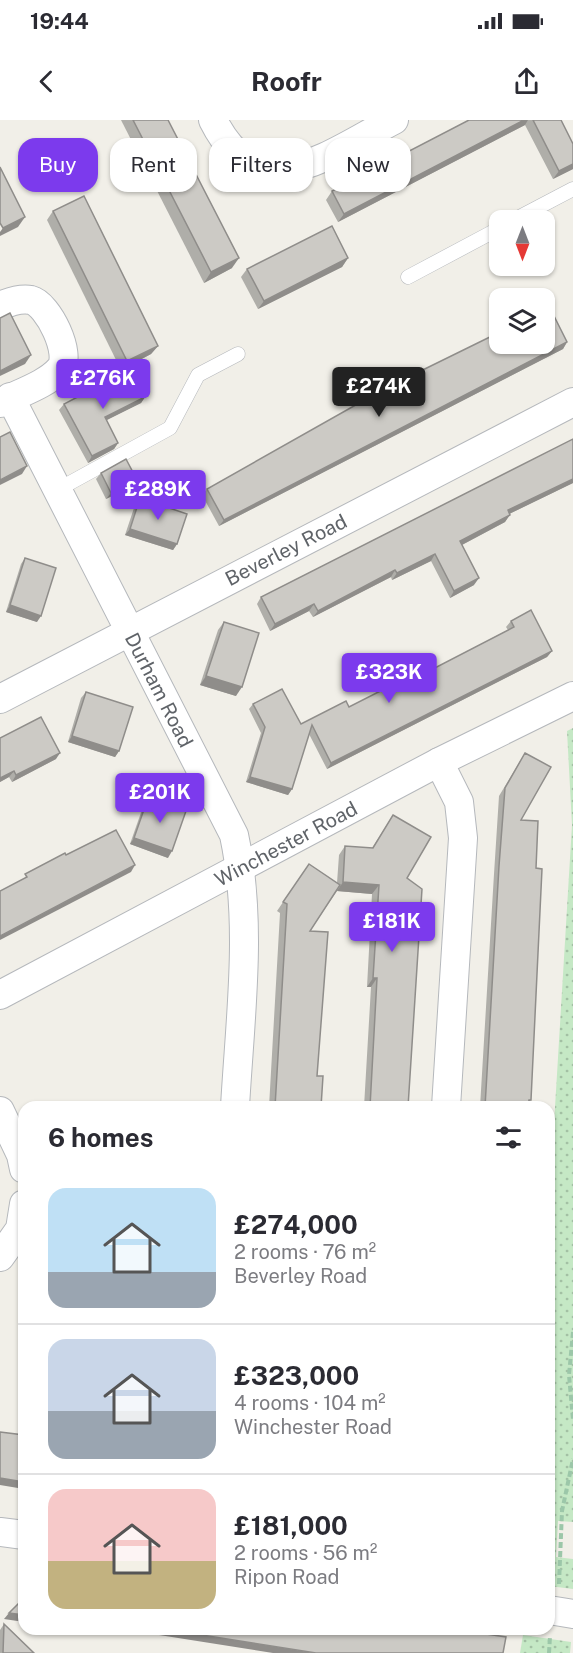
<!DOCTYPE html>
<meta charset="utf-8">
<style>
:root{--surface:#fff;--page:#f7f7f7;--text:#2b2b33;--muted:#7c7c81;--line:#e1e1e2;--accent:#7c3aed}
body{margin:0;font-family:"Public Sans",sans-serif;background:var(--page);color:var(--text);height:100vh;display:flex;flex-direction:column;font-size:22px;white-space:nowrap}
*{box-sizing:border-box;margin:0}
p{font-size:20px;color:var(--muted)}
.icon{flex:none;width:33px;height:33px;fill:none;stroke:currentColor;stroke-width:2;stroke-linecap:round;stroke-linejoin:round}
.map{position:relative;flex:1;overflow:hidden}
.panel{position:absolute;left:18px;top:981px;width:537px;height:534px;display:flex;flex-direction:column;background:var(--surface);border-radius:18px;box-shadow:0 2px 4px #0004}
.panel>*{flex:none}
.banner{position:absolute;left:18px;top:18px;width:537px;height:54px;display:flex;gap:12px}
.needle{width:39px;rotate:180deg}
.buttons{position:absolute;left:489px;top:90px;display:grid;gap:12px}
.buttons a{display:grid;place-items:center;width:66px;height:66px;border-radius:12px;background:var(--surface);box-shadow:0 2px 4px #0004;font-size:30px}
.price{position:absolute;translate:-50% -51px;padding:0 14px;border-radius:6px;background:var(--accent);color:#fff;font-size:20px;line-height:39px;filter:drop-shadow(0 2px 3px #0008)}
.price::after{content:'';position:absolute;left:50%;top:36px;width:18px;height:14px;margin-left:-9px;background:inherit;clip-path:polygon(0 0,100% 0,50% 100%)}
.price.active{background:#222;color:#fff}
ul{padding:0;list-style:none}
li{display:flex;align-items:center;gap:18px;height:150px;padding:0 30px}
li+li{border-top:2px solid var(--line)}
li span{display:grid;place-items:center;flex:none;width:168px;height:120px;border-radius:18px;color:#555}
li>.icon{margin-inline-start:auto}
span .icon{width:72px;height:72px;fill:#fffc;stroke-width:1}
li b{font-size:26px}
h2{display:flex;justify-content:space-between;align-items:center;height:72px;padding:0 30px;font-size:26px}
.pill{padding:0 21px;border-radius:18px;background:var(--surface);box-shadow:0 2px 4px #0004;font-size:21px;line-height:54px}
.pill.active{background:var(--accent);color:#fff}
.status{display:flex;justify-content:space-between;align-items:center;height:42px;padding:0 30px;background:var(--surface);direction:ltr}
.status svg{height:16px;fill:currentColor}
header{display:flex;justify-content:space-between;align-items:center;height:78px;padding:0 30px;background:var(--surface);font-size:27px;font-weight:700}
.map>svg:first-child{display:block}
.grass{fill:url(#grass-dots)}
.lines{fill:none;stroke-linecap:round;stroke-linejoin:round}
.lane-casing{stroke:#b5b8bc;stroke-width:15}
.street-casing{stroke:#b5b8bc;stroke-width:30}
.path{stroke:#9cc7a9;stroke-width:4;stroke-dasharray:6 3;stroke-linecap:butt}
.lane{stroke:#fff;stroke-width:14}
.street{stroke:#fff;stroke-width:28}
.wall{fill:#afaea9}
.shaded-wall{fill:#8f8d8a}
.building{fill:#cccac5;stroke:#8f8d8a;stroke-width:1.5}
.labels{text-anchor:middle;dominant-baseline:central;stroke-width:6;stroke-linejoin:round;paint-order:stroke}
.street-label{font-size:20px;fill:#5f6368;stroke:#fff}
</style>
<div class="status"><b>19:44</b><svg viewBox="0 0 49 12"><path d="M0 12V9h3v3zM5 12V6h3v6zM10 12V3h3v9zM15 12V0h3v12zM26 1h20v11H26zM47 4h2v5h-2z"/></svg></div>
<header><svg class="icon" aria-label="back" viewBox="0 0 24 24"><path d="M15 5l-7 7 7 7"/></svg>Roofr<svg class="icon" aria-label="share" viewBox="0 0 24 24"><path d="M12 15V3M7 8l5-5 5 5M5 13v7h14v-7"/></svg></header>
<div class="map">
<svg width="573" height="1533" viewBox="0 0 573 1533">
<defs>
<pattern id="grass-dots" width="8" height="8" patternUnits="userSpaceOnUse" patternTransform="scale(1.5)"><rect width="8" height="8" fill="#c5e8c5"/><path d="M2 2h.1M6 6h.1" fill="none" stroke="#a3c0a4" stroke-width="1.8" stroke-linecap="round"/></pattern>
</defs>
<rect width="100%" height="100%" fill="#f1efe8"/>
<g class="grass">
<path d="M573 608V1402L558 1401 556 1437 573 1439V1469L549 1466V1087L572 705 567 611Z"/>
<path d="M523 1515 571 1522 570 1533H520Z"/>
</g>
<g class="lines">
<g class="lane-casing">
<g id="lane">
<path d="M514 100 573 69"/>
<path d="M408 157 500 108"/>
<path d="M57 370 170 308 198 255 238 234"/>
</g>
</g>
<g class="street-casing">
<g id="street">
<path d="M213 0C259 92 330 33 394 0"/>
<path d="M0 186C9 182 21 178 31 180 48 184 73 235 60 249 46 265 19 273 0 283"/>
<path d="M10 277 234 715C253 804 240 897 235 987"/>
<path d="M0 579 573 282"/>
<path d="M439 642 459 682 463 718 446 987"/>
<path d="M0 875 439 642 573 576"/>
<path d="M0 991 21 1035 24 1049"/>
<path d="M0 1137 20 1109 24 1084"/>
<path d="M0 1412 24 1415"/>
<path d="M549 1490 573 1494"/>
</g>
</g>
<g class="path">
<path d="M573 1212 569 1255 573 1300"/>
<path d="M559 1464 562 1391 573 1339"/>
<path d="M549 1533 550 1516"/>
</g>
<use href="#lane" class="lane"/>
<use href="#street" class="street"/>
</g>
<g class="wall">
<path d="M121 0H168L232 148 204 163Z"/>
<path d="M469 0H561L573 24V49L553 59 525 5 338 102 326 80 332 71Z"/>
<path d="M53 91 158 226 151 234 121 250 47 100Z"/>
<path d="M348 138 342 147 258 189 241 157 247 149Z"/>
<path d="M567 222 563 229 219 406 202 375 207 369Z"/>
<path d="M145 277 141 283 106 300 118 323 114 329 88 343 59 290 64 284Z"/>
<path d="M573 319V363L509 394 505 402 462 425 474 465 450 478 431 441 392 460 391 457 313 497 309 491 270 511 257 484 261 477Z"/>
<path d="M101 353 137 360 132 366 106 379 96 359Z"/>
<path d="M140 378 177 424 173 430 125 415 135 385Z"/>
<path d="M25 438 37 502 6 492 21 444Z"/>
<path d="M511 501 552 531 547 537 327 649 309 614 292 669 288 675 246 662 261 613 249 589 253 584 301 604 349 587 402 565 508 510 506 507Z"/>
<path d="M224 502 236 576 200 565 218 510Z"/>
<path d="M86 572 119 631 115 637 68 622 81 578Z"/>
<path d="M0 618 56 639 12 662 9 657 0 662Z"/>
<path d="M525 633 521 700 536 748 531 980 528 984V987H480L494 754 499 676 520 641Z"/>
<path d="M148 678 168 738 130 724 144 684Z"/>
<path d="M393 695 407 758 408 987H364L371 867H367L372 774 337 771 310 811 317 956 321 987H269L280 793 277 791 309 744 337 763 339 735 345 726 372 728Z"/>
<path d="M4 1504 34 1533H0V1510Z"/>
</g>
<g class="shaded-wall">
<path d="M524 0H528L525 5 338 102 344 94Z"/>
<path d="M573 44V49L553 59 559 51Z"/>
<path d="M25 97 18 107 0 116V112L3 108Z"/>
<path d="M239 138 232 148 204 163 211 152Z"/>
<path d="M348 138 342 147 258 189 264 181Z"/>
<path d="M567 222 563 229 219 406 224 400Z"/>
<path d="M158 226 151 234 121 250 127 241Z"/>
<path d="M31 235 25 244 0 256V251Z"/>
<path d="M145 277 141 283 101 303 105 297Z"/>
<path d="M118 323 114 329 88 343 92 336Z"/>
<path d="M27 346 22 354 0 365V360Z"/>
<path d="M573 359V363L503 397 508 390Z"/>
<path d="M137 360 132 366 106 379 111 373Z"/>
<path d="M510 395 505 402 456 428 460 421Z"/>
<path d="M130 409 177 424 173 430 125 415Z"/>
<path d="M435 434 431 441 392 460 397 453Z"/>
<path d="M395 450 391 457 313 497 318 491Z"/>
<path d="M479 458 474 465 450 478 454 471Z"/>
<path d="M314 484 309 491 270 511 275 504Z"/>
<path d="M10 485 41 496 37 502 6 492Z"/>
<path d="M552 531 547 537 327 649 331 643Z"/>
<path d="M206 556 242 567 236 576 200 565Z"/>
<path d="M72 616 119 631 115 637 68 622Z"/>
<path d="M60 633 56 639 12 662 16 655Z"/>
<path d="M14 651 9 657 0 662V658Z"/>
<path d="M250 657 292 669 288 675 246 662Z"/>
<path d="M134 718 172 731 168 738 130 724Z"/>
<path d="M135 745 131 752 0 820V816Z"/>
<path d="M343 762 379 765 372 774 337 771Z"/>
<path d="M373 858H377L371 867H367Z"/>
<path d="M0 1358 24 1362V1369L0 1365Z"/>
<path d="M9 1493 24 1495V1502L4 1499Z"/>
<path d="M121 1509H164L315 1533H273Z"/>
</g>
<g class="building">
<path d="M133 0H168L239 138 211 152Z"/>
<path d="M469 0H524L344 94 332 71Z"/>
<path d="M533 0H561L573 24V44L559 51Z"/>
<path d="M0 47 25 97 3 108 0 103Z"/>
<path d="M84 76 158 226 127 241 53 91Z"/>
<path d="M332 106 348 138 264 181 247 149Z"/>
<path d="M550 188 567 222 224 400 207 369 384 269 500 212V224H544V190Z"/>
<path d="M10 193 31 235 0 251V198Z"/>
<path d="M131 249 145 277 105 297 118 323 92 336 64 284Z"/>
<path d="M10 312 27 346 0 360V317Z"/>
<path d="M573 319V359L508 390 510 395 460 421 479 458 454 471 435 434 397 453 395 450 318 491 314 484 275 504 261 477Z"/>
<path d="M126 339 137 360 111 373 101 353Z"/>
<path d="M140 378 187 394 177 424 130 409Z"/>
<path d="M25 438 56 448 41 496 10 485Z"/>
<path d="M531 490 552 531 331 643 312 605 292 669 250 657 265 607 253 584 282 569 301 604 346 581 349 587 400 561 402 565 514 507 511 501Z"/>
<path d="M224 502 259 513 242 567 206 556Z"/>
<path d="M86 572 133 587 119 631 72 616Z"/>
<path d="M41 597 60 633 16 655 14 651 0 658V618Z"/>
<path d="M525 633 551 647 521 700 538 701 536 748 542 749 531 980H529L528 987H485L499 746 505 668Z"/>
<path d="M148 678 186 691 172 731 134 718Z"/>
<path d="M393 695 431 717 407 758 422 769 408 987H370L377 858H373L379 765 343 762 345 726 373 728Z"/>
<path d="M116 710 135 745 0 816V771L27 757 25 754 65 733 66 735Z"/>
<path d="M309 744 340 765 310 811 328 812 317 956H323L321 987H275L287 784 283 782Z"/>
<path d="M0 1312 24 1315V1362L0 1358Z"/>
<path d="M24 1478V1495L9 1493Z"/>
<path d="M4 1504 34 1533H3Z"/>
<path d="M164 1509H453L506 1517 503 1533H316Z"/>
</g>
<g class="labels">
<g class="street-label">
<text transform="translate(286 430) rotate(-27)">Beverley Road</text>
<text transform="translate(159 570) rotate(63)">Durham Road</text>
<text transform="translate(286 724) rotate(-28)">Winchester Road</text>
</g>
</g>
</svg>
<div class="buttons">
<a><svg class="needle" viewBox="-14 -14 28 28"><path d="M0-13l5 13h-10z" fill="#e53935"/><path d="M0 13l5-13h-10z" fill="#7c7c81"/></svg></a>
<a><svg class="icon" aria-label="layers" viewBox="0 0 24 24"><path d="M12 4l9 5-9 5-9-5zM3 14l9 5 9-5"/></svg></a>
</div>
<b class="price" style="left:103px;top:290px">£276K</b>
<b class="price active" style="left:379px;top:298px">£274K</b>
<b class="price" style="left:158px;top:401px">£289K</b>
<b class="price" style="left:389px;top:584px">£323K</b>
<b class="price" style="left:160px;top:704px">£201K</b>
<b class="price" style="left:392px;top:833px">£181K</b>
<div class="banner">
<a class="pill active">Buy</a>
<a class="pill">Rent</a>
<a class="pill">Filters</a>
<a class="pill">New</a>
</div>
<section class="panel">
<h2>6 homes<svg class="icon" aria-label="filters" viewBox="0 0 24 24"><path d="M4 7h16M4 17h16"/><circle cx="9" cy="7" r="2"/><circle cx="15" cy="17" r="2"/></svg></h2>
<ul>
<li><span style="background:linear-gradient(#bfe0f5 70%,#9aa5b1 0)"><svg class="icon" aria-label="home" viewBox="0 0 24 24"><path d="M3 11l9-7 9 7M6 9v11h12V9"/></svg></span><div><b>£274,000</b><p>2 rooms · 76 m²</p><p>Beverley Road</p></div></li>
<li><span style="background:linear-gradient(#c9d6e8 60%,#9aa5b1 0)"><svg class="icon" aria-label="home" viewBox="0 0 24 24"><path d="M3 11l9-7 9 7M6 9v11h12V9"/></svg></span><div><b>£323,000</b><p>4 rooms · 104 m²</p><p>Winchester Road</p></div></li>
<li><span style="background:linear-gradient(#f6c9c9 60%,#c2b280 0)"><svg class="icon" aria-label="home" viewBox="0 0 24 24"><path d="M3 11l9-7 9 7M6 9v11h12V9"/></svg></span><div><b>£181,000</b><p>2 rooms · 56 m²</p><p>Ripon Road</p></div></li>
</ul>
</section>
</div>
